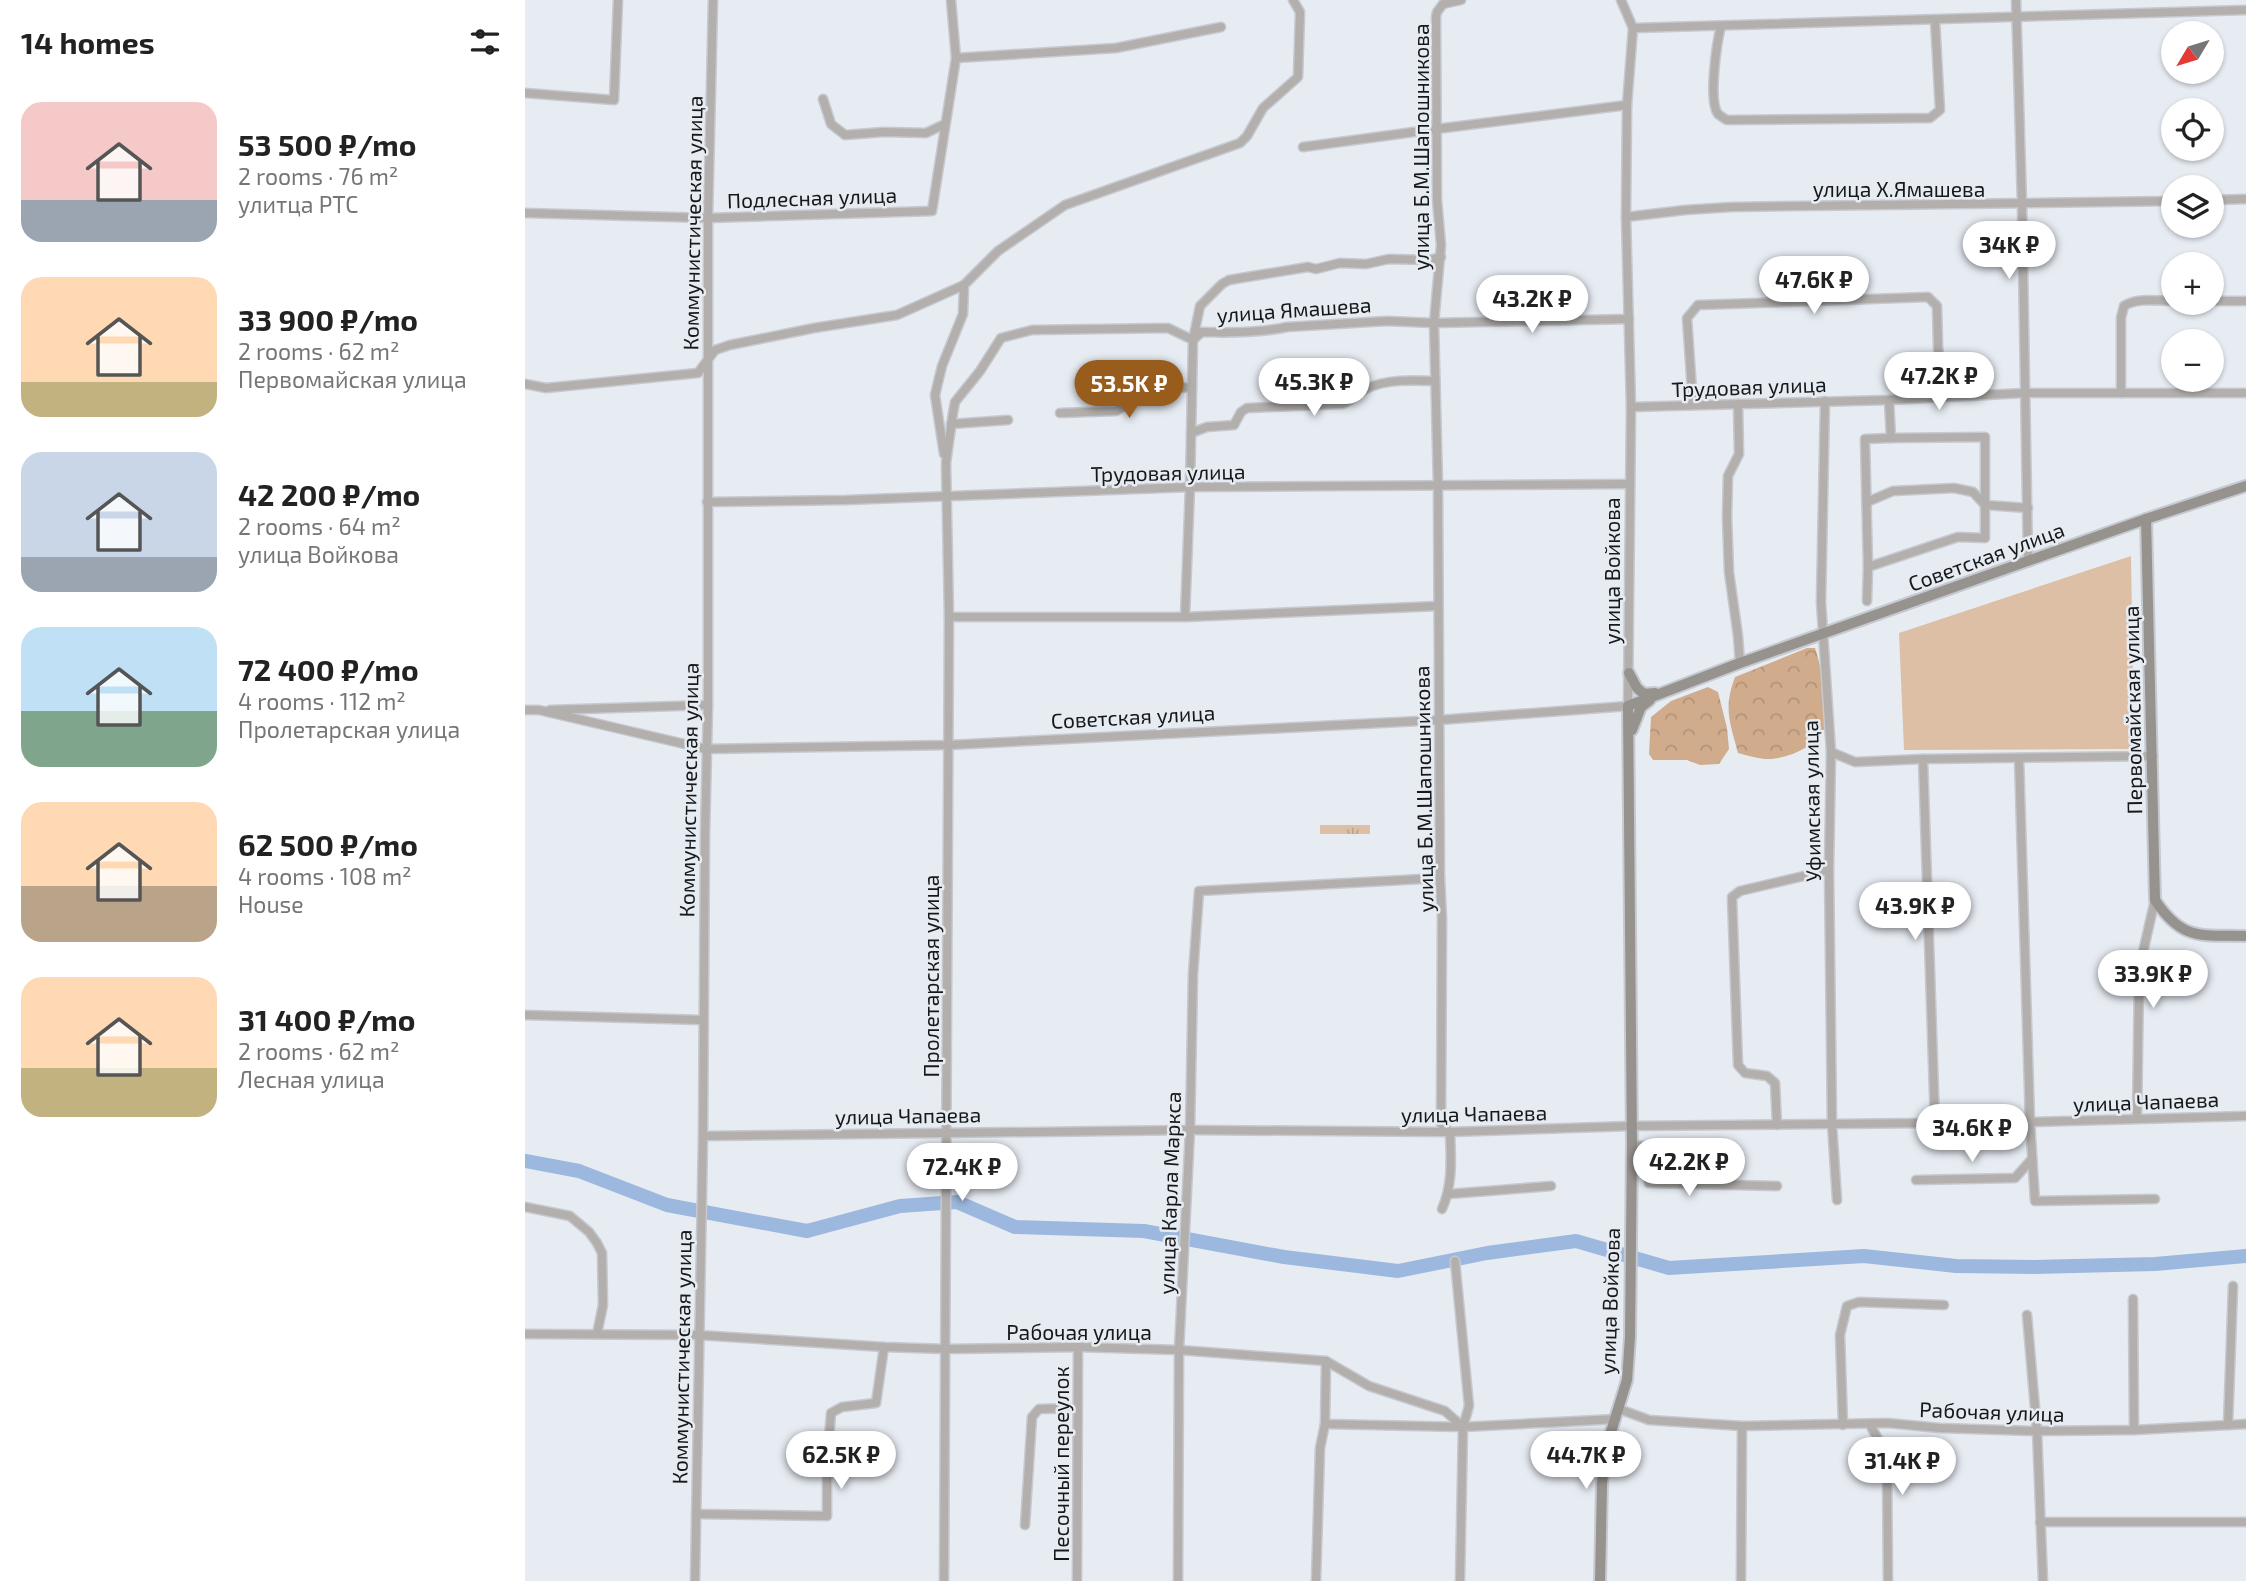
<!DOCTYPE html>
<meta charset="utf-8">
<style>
:root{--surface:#fff;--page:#f2f2f2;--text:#222;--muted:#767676;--accent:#985c1d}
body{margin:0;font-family:"Exo 2",sans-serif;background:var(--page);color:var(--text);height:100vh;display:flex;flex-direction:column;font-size:26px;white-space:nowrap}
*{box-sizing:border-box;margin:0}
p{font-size:23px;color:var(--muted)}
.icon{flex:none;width:38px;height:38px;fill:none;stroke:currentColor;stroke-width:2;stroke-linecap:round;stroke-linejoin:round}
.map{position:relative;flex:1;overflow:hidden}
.drawer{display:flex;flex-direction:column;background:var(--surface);width:525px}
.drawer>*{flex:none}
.needle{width:46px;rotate:232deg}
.tools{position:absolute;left:1636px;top:21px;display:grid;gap:14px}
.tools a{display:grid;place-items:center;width:63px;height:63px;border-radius:50%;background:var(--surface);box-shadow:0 2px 5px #0004;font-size:35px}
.price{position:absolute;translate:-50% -60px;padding:0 16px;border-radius:24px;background:#fff;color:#222;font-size:23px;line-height:46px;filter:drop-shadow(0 2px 4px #0008)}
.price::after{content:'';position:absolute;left:50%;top:42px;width:21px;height:16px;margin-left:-10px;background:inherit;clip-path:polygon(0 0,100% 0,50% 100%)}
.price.active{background:var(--accent);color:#fff}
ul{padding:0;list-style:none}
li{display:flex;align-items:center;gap:21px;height:175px;padding:0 21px}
li span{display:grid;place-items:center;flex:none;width:196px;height:140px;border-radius:21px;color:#555}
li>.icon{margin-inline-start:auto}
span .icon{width:84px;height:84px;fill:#fffc;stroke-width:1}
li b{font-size:30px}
h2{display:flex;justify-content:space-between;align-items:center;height:84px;padding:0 21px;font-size:30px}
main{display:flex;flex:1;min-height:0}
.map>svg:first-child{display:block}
.forest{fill:url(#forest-crowns)}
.park{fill:url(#park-tufts)}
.garden{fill:#ddbfa6}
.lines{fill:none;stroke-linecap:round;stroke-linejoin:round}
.river{stroke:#9db8de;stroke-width:14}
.street-casing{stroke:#c6cad0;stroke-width:11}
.secondary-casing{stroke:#c6cad0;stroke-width:14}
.street{stroke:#b2afad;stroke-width:8}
.secondary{stroke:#96928e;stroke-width:10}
.labels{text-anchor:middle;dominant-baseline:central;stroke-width:5;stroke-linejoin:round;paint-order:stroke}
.street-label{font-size:21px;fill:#16181a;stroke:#e7ecf3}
</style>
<main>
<section class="drawer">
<h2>14 homes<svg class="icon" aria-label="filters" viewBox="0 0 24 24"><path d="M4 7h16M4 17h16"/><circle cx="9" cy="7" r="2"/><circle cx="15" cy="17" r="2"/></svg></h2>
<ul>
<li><span style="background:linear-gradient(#f6c9c9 70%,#9aa5b1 0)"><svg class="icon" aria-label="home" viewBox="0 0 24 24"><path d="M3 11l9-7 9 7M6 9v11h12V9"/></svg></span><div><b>53 500 ₽/mo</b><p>2 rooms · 76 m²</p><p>улитца РТС</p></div></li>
<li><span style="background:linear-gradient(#ffd9b3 75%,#c2b280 0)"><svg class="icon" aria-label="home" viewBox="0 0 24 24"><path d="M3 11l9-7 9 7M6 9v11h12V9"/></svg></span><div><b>33 900 ₽/mo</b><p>2 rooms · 62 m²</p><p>Первомайская улица</p></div></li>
<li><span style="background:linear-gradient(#c9d6e8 75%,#9aa5b1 0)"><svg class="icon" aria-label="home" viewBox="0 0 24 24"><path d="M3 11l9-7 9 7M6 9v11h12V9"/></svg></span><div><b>42 200 ₽/mo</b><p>2 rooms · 64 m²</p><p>улица Войкова</p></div></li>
<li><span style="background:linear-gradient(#bfe0f5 60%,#7fa58c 0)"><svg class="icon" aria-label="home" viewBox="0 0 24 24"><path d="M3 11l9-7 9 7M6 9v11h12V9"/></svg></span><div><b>72 400 ₽/mo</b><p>4 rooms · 112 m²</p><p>Пролетарская улица</p></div></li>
<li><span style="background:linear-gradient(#ffd9b3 60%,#b9a48a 0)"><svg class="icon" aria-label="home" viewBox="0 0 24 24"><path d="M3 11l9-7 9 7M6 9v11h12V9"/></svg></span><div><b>62 500 ₽/mo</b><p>4 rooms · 108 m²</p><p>House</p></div></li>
<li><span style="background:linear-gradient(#ffd9b3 65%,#c2b280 0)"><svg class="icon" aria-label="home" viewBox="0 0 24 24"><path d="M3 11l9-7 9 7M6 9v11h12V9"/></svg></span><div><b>31 400 ₽/mo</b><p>2 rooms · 62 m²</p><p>Лесная улица</p></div></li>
</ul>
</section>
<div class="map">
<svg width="1721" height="1581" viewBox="0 0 1721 1581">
<defs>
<pattern id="forest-crowns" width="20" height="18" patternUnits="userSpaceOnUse" patternTransform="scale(1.75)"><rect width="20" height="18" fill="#d1ac8c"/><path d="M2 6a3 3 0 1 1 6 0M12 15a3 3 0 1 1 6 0" fill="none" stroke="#b39378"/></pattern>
<pattern id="park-tufts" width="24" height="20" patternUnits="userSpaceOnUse" patternTransform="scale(1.75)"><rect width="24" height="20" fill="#ddbfa6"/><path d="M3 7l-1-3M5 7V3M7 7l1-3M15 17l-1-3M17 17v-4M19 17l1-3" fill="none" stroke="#bda38e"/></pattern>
</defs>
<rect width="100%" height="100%" fill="#e7ecf3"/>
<g class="forest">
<path d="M1282 648H1290C1296 665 1304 706 1301 723 1296 746 1261 760 1240 759 1231 758 1221 755 1213 753 1205 722 1198 709 1210 677Z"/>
<path d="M1183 687 1193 692 1202 728 1204 749 1194 764 1175 765 1162 760H1128L1124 754 1126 717 1146 701Z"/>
</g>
<rect class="park" x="795" y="825" width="50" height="9"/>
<path class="garden" d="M1606 556 1609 749 1379 750 1374 633Z"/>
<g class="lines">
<path class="river" d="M0 1161 54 1171 142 1205 282 1231 375 1206 432 1202 490 1227 619 1231 759 1257 873 1271 962 1253 1051 1241 1144 1268 1339 1256 1431 1266 1509 1267 1630 1264 1721 1256"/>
<g class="street-casing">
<g id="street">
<path d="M1491 0 1497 204 1503 561"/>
<path d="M1196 26C1192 42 1183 100 1193 114 1193 114 1201 120 1202 120L1405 118 1415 110 1410 20"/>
<path d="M1108 28 1721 10"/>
<path d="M431 58 591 48 696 27"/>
<path d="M0 93 89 100 93 0"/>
<path d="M298 99 306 124 320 135 359 132 401 133 420 124"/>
<path d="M778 147 911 129 1102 105"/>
<path d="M1687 200 1721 199"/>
<path d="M0 213 183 218 407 211 431 58 426 0"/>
<path d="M1101 217 1160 210 1206 207 1648 201"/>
<path d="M1687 301H1721"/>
<path d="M0 384 21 388 173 373 190 350 205 345 289 328 372 315 439 285"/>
<path d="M1596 393V318L1599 306C1611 297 1634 301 1648 301"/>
<path d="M1364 400 1366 438 1340 439 1343 567 1433 537 1460 538V505L1503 508"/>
<path d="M1300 401 1296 602 1306 752 1304 870 1307 1124 1312 1200"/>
<path d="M1213 404 1214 454 1203 476 1202 517 1204 572 1213 636 1215 663"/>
<path d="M1168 405 1162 318 1173 305 1403 297 1412 306 1413 346 1417 397"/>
<path d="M1106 407 1364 400 1499 393H1721"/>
<path d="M535 413 591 411 627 390 667 387"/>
<path d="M426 424 483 420"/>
<path d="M666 433 682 427 709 425 716 412 722 408 817 404C827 401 832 393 841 389 860 379 888 380 910 381"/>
<path d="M1366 438 1460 437V505"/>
<path d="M419 454 410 395 417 366 438 314 439 285 473 251 540 205 715 143 722 136 738 108 773 77 775 12 768 0"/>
<path d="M182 502 321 500 665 487 1105 484"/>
<path d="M1342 502 1368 491 1429 488 1448 492 1460 505"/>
<path d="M1342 601 1343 567"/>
<path d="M424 617H660L913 606"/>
<path d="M660 617 665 487 668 340 675 306 697 284 704 280 783 267 791 269 815 263 841 264 864 259 904 260 916 257"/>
<path d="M0 710H14L181 749 424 745 914 720 1103 706 1106 407 1101 217 1102 105 1108 28 1096 0"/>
<path d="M25 710 183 705"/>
<path d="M1306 752 1330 762 1398 759 1628 756"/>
<path d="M1494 758 1505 1122 1510 1201 1630 1199"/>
<path d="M1398 759 1410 1123"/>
<path d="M0 1015 178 1020"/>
<path d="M1612 1118 1614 981 1618 952 1630 900"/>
<path d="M1252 1125 1250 1083 1242 1076 1220 1073 1213 1065 1207 897 1215 891 1304 870"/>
<path d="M178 1136 665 1130 925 1132 1106 1126 1505 1122 1721 1116"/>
<path d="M1107 1145 1119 1146 1124 1183 1252 1186"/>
<path d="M1391 1180 1490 1178 1507 1159"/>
<path d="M924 1194 1026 1186"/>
<path d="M0 1207 45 1216 64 1232 72 1243 77 1253 78 1305 72 1334"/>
<path d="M917 1209C928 1185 926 1158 925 1132L916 1124 917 918 915 878 913 486 909 323 916 245 912 200 911 17 912 12 918 4 936 0"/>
<path d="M930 1261 944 1406 938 1427 935 1581"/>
<path d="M1608 1299 1609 1430"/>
<path d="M1502 1315 1512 1431 1518 1581"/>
<path d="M0 1334 173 1335 359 1347 421 1349 553 1347 654 1350 801 1361 844 1386 920 1411 938 1427 1091 1419"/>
<path d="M1094 1409 1124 1420 1217 1426 1362 1423 1415 1428 1512 1431 1609 1430 1703 1425 1708 1286"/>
<path d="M800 1424 938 1427"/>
<path d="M1318 1425 1315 1335 1322 1306 1334 1302 1419 1305"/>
<path d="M1345 1425 1356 1444 1362 1467 1363 1581"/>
<path d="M1703 1425 1721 1424"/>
<path d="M171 1514 302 1516V1465L306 1413 317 1407 351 1403 359 1347"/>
<path d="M1515 1522H1721"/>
<path d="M500 1525 507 1417 514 1409 551 1408"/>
<path d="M170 1581 178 1136 180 836 183 705V218L188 0"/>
<path d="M419 1581 424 617 421 463 428 413 430 402 455 371 476 338 507 330 643 328 668 340 677 332C706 333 734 333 762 327L862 321 909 323 1104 319"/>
<path d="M552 1581 553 1347"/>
<path d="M653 1581 654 1350 665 1130 668 975 674 891 915 878"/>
<path d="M791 1581 795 1448 800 1424 801 1361"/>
<path d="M1216 1581 1217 1426"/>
</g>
</g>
<g class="secondary-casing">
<g id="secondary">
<path d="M1621 519 1630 900C1657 941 1676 935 1721 936"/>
<path d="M1104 673 1112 688 1119 694 1130 693"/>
<path d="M1107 730 1116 707 1125 700"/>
<path d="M1075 1581 1077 1484 1081 1448 1102 1380 1105 1337 1107 1145 1103 706 1215 663 1621 519 1721 486"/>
</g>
</g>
<use href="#street" class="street"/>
<use href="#secondary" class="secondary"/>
</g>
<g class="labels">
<g class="street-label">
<text transform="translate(895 147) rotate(-90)">улица Б.М.Шапошникова</text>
<text x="1374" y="188">улица Х.Ямашева</text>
<text transform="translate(287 197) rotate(-2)">Подлесная улица</text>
<text transform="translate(167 223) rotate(-89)">Коммунистическая улица</text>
<text transform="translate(769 309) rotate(-4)">улица Ямашева</text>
<text transform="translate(1224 386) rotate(-2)">Трудовая улица</text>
<text transform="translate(643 472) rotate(-1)">Трудовая улица</text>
<text transform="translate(1461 556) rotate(-20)">Советская улица</text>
<text transform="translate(1086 571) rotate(-90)">улица Войкова</text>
<text transform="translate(1607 710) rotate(-91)">Первомайская улица</text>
<text transform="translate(608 716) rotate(-3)">Советская улица</text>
<text transform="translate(898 789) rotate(-91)">улица Б.М.Шапошникова</text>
<text transform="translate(163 790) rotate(-89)">Коммунистическая улица</text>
<text transform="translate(1286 801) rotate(-91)">Уфимская улица</text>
<text transform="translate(405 976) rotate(-90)">Пролетарская улица</text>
<text transform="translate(1621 1101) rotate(-2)">улица Чапаева</text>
<text transform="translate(949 1113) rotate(-1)">улица Чапаева</text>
<text transform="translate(383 1115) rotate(-1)">улица Чапаева</text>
<text transform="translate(644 1193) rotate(-88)">улица Карла Маркса</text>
<text transform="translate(1084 1301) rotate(-88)">улица Войкова</text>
<text x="554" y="1331">Рабочая улица</text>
<text transform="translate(156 1357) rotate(-89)">Коммунистическая улица</text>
<text transform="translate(1467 1411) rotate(2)">Рабочая улица</text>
<text transform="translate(535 1464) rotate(-90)">Песочный переулок</text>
</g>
</g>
</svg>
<div class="tools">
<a><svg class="needle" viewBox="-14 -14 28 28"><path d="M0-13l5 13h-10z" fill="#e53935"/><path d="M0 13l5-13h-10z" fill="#767676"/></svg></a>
<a><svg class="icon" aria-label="locate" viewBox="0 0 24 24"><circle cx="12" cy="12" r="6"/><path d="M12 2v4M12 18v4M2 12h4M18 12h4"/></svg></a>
<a><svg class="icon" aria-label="layers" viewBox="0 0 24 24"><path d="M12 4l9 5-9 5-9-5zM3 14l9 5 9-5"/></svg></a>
<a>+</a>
<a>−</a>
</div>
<b class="price" style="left:1484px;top:281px">34K ₽</b>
<b class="price" style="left:1289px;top:316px">47.6K ₽</b>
<b class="price" style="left:1007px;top:335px">43.2K ₽</b>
<b class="price" style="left:1414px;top:412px">47.2K ₽</b>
<b class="price" style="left:789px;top:418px">45.3K ₽</b>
<b class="price active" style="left:604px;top:420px">53.5K ₽</b>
<b class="price" style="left:1390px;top:942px">43.9K ₽</b>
<b class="price" style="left:1628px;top:1010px">33.9K ₽</b>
<b class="price" style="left:1447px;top:1164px">34.6K ₽</b>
<b class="price" style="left:1164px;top:1198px">42.2K ₽</b>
<b class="price" style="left:437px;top:1203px">72.4K ₽</b>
<b class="price" style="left:316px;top:1491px">62.5K ₽</b>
<b class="price" style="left:1061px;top:1491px">44.7K ₽</b>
<b class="price" style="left:1377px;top:1497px">31.4K ₽</b>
</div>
</main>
